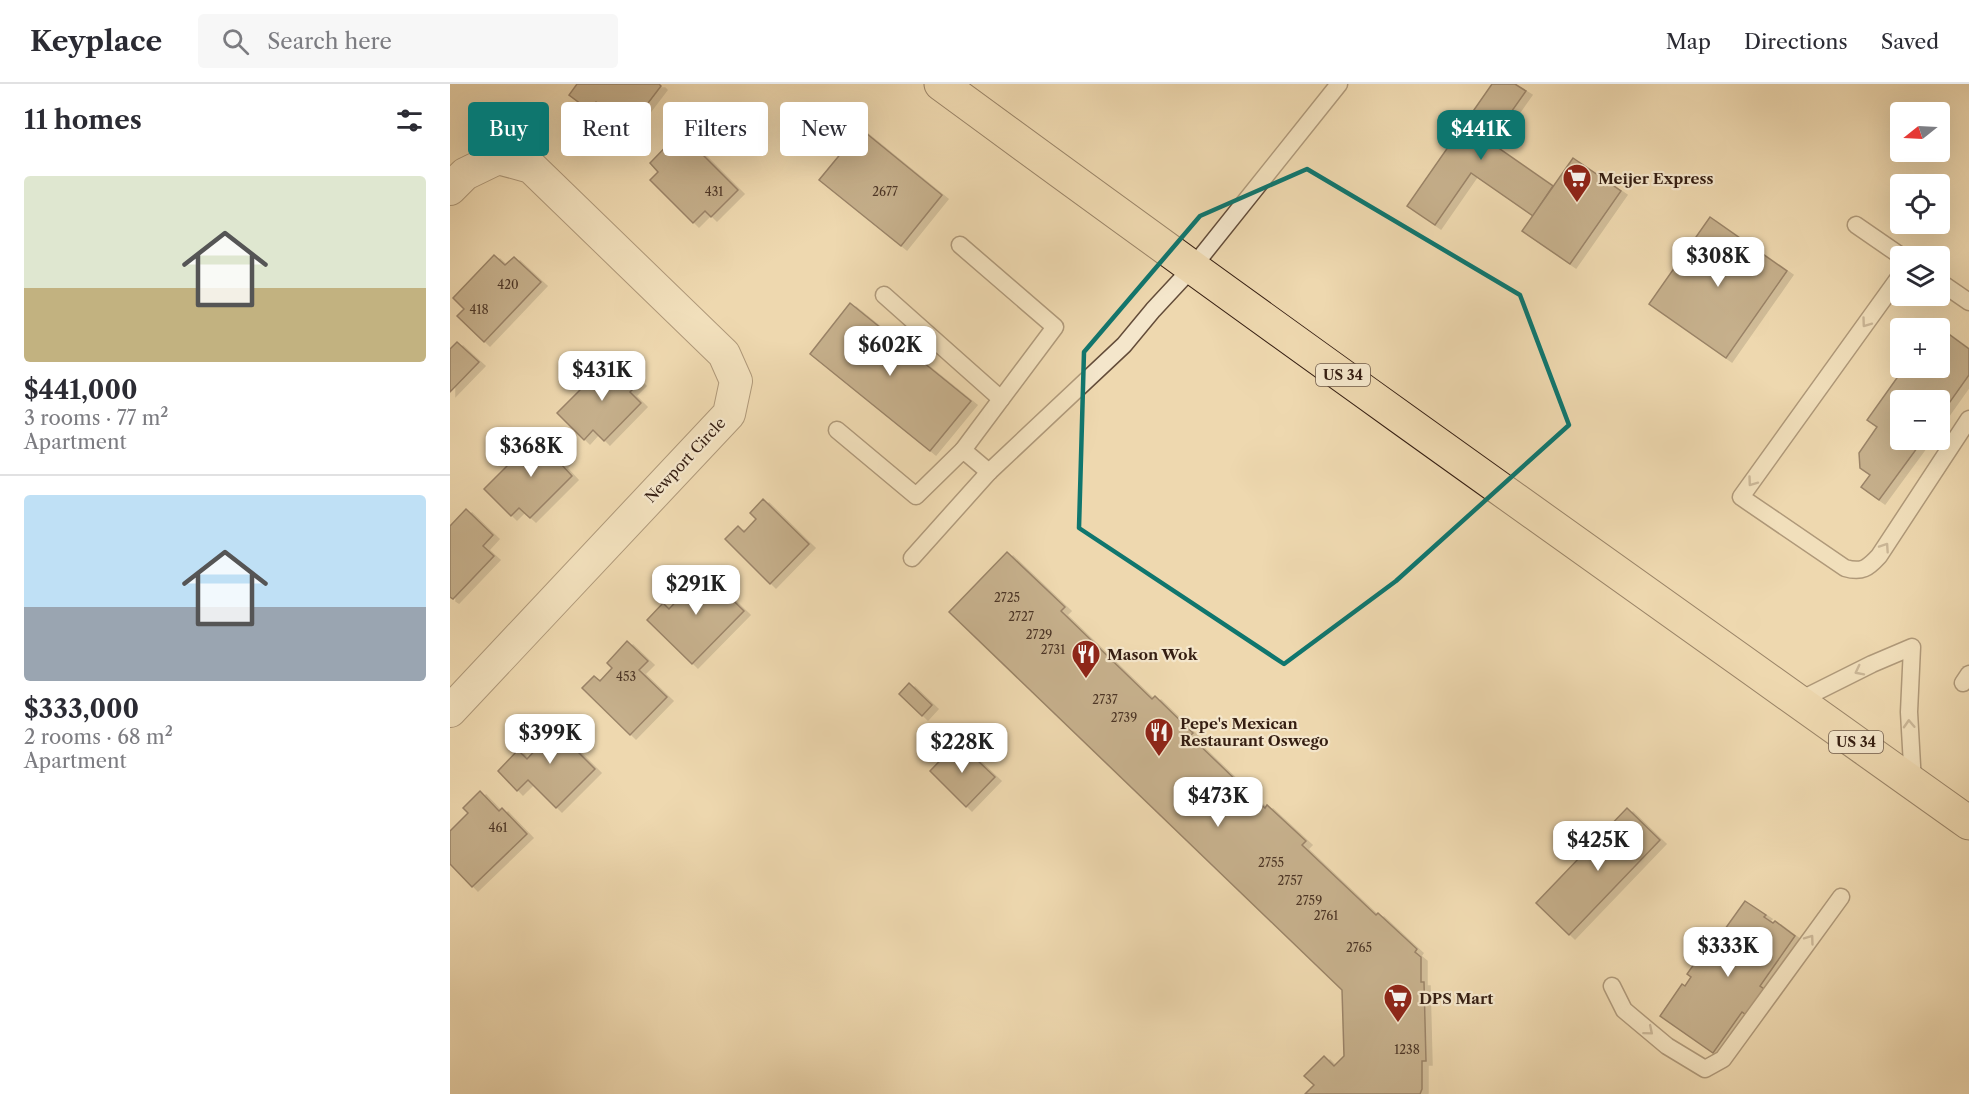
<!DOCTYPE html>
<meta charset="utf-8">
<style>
:root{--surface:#fff;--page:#f7f7f7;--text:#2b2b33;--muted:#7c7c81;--line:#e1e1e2;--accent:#0f766e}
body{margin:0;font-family:"Libre Caslon Text",serif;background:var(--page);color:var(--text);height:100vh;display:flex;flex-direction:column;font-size:22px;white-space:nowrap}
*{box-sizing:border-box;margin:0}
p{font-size:20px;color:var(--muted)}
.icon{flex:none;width:33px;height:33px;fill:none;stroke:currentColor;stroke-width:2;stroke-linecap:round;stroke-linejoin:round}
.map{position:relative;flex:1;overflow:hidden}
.details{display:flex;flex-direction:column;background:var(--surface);width:450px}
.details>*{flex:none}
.hud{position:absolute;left:18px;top:18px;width:570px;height:54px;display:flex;gap:12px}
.needle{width:39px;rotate:252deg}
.tools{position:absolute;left:1440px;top:18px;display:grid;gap:12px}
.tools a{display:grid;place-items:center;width:60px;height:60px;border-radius:6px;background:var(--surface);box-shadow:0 6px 24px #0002;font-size:30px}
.price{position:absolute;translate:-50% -51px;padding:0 14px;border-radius:12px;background:#fff;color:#222;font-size:20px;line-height:39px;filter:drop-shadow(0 2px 3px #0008)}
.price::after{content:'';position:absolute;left:50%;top:36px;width:18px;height:14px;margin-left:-9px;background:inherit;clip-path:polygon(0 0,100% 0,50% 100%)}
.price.selected{background:var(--accent);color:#fff}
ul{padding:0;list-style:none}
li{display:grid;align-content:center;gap:12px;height:318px;padding:0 24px}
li+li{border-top:2px solid var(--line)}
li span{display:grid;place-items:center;height:186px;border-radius:6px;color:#555}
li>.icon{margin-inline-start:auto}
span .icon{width:108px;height:108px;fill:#fffc;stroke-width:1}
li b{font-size:26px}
h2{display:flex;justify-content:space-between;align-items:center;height:72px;padding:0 24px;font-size:26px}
.tag{padding:0 21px;border-radius:6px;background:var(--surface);box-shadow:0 6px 24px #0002;font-size:21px;line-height:54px}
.tag.selected{background:var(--accent);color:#fff}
header{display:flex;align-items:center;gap:36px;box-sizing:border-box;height:84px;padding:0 30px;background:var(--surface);border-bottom:2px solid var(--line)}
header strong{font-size:28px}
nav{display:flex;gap:33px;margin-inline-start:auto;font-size:21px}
.search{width:420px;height:54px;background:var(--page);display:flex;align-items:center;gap:15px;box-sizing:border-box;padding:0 21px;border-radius:6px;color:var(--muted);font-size:22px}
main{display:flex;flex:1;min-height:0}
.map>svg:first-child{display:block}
.building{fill:#957f64;stroke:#351e12;stroke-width:1.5;filter:url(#shadow)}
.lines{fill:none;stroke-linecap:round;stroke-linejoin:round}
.service-casing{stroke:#634c39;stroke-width:19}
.minor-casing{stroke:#634c39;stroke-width:34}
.primary-casing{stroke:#351e12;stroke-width:35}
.service{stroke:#f4e6cb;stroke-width:16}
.minor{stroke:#f4e6cb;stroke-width:32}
.primary{stroke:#eed8af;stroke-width:33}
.oneway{stroke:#9e8c78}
.marked{fill:none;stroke:#0f766e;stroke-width:4.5;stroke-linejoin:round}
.labels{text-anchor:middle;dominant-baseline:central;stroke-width:4.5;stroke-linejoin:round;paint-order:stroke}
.number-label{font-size:12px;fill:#4d3626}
.shield{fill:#f4e6cb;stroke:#6e5a4a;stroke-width:1.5}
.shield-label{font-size:14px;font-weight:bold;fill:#351e12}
.poi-label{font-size:15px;font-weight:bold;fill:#351e12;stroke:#f4e6cb;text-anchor:start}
.street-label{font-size:15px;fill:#351e12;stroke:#f4e6cb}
</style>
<header>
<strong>Keyplace</strong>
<div class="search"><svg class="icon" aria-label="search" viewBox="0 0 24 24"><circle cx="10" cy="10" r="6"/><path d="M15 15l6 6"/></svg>Search here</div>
<nav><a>Map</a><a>Directions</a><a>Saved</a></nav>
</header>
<main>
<section class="details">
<h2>11 homes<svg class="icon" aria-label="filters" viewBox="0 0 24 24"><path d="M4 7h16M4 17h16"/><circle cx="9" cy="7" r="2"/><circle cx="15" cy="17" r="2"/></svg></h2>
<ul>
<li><span style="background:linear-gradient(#dfe7d0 60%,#c2b280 0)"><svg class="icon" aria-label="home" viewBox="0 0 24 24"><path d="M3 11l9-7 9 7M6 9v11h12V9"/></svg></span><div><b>$441,000</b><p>3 rooms · 77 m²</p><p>Apartment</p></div></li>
<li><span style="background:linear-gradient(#bfe0f5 60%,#9aa5b1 0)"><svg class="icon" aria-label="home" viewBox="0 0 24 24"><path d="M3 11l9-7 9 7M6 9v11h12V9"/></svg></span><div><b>$333,000</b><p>2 rooms · 68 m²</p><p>Apartment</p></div></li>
</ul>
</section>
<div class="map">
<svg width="1519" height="1010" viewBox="0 0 1519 1010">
<defs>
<filter id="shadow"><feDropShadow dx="6" dy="4" stdDeviation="0" flood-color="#0004"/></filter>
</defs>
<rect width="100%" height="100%" fill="#eed8af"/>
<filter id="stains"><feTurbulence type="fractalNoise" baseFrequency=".00333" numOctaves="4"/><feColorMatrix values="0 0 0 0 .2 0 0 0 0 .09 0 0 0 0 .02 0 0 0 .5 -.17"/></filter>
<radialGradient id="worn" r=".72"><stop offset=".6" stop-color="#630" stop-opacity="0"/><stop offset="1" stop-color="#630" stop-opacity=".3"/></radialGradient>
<g class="building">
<path d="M127 0H209L211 2 189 31 176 21 167 33 146 18 139 26 119 11Z"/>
<path d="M1042 0H1065L1076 7 1040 58 1103 102 1083 132 1021 89 985 141 957 122Z"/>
<path d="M411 45 492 111 451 162 369 96Z"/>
<path d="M230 48 288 106 261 133 255 127 243 139 200 96 208 88 200 79Z"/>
<path d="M1123 74 1171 107 1120 180 1072 147Z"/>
<path d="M1260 133 1337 187 1276 274 1199 220Z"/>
<path d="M44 171 55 181 64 173 91 198 34 258 7 232 14 225 3 214Z"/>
<path d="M400 219 521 317 480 367 360 270Z"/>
<path d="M1485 240 1519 265V291L1490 332V316H1450V356H1473L1429 416 1411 403 1420 391 1410 384 1409 369 1427 343 1417 336 1454 284H1490V244H1482Z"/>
<path d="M7 258 29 278 0 308V265Z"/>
<path d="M164 272 190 298 180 308 191 319 154 357 143 346 134 356 107 329Z"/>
<path d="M92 347 118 373 111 380 122 392 80 434 69 424 61 432 34 405Z"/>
<path d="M313 415 359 460 320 500 275 455 288 442 294 448 306 435 300 429Z"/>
<path d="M16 425 43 451 33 462 44 472 3 515 0 513V442Z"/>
<path d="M557 468 615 523 611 527 702 615 705 612 743 649 740 652 815 724 817 721 856 757 852 761 926 831 928 829 967 865 965 868 971 873V898H974L976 977H972V1005L970 1010H855L864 1001 854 992 874 972 884 982 894 972 892 906 499 528Z"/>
<path d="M249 483 294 527 242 580 197 536 213 519 219 525 236 507 231 501Z"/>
<path d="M177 557 198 577 189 586 217 613 180 651 132 604 144 592 150 597 162 584 157 579Z"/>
<path d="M459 599 482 621 472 632 449 610Z"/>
<path d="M104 632 125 653 119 659 145 685 106 724 78 696 67 707 48 687 68 666 77 675 91 660 83 653Z"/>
<path d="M508 658 545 693 516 723 480 687Z"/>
<path d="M30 707 49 727 52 724 77 750 22 803 0 780V747L18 729 13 724Z"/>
<path d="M1177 724 1210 756 1119 851 1086 819Z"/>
<path d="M1295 817 1316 831 1314 833 1323 839 1325 837 1345 852 1310 902 1317 907 1299 933 1292 928 1263 969 1210 932 1232 900 1235 902 1241 893 1237 890 1256 863 1260 866Z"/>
</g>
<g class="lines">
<g class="service-casing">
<g id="service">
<path d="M1406 141 1451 172"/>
<path d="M510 161 605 243 513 366"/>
<path d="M1450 192 1291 413 1395 484C1412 489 1418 484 1429 472L1519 335"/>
<path d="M1490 198 1519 218"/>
<path d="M434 211 551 315"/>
<path d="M387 346 466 412 513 366 539 388"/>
<path d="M462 474 539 388 674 261 703 226 742 184 889 0"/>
<path d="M1513 599 1519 590"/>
<path d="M1348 617 1422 580 1462 563 1459 628 1463 699"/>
<path d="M1162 902 1174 926 1217 962 1255 985 1273 975 1391 813"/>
</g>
</g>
<g class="minor-casing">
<path id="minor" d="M0 105 15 90 48 74 81 83 274 270 286 297 279 330 0 627"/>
</g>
<g class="primary-casing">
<path id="primary" d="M491 0C831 250 1175 494 1519 739"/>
</g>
<use href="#service" class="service"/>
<use href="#minor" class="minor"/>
<use href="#primary" class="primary"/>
</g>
<defs><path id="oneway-chevron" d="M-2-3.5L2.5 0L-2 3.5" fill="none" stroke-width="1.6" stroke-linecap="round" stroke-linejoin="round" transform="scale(1.5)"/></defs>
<g class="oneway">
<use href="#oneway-chevron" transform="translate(1416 239) rotate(126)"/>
<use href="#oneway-chevron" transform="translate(1302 398) rotate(126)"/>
<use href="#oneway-chevron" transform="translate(1435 463) rotate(-56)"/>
<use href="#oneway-chevron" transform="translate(1409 587) rotate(153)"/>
<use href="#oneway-chevron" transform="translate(1459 640) rotate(-93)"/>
<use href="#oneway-chevron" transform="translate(1360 855) rotate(-54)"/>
<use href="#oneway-chevron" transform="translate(1199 947) rotate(40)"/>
</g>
<path d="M0 0H1519V1010H0ZM857 85 1070 211 1119 341 946 497 834 580 629 444 634 268 750 132Z" fill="#eed8af" fill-opacity=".55" fill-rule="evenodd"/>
<path class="marked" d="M857 85 1070 211 1119 341 946 497 834 580 629 444 634 268 750 132Z"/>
<defs>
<g id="supermarket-pin" transform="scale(1.5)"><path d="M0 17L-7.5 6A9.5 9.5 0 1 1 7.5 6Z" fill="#8f2418" stroke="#f4e6cb"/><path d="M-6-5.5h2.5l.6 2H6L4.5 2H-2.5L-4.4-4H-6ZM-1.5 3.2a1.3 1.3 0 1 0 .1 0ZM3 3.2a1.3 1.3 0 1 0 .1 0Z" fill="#fff"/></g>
<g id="restaurant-pin" transform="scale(1.5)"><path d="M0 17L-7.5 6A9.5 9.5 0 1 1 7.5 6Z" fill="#8f2418" stroke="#f4e6cb"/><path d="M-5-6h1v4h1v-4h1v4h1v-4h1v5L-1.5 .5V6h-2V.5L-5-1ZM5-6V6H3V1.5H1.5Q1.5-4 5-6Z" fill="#fff"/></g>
</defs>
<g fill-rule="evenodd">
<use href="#supermarket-pin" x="1127" y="94"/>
<use href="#restaurant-pin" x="636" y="570"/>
<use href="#restaurant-pin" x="709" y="648"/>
<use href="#supermarket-pin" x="948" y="914"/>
</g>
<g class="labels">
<g class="number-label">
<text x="264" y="107">431</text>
<text x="435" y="107">2677</text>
<text x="58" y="200">420</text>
<text x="29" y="225">418</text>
<text x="557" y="513">2725</text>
<text x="571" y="532">2727</text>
<text x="589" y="550">2729</text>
<text x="603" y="565">2731</text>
<text x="176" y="592">453</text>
<text x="655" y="615">2737</text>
<text x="674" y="633">2739</text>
<text x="48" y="743">461</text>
<text x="821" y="778">2755</text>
<text x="840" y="796">2757</text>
<text x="859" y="816">2759</text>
<text x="876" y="831">2761</text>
<text x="909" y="863">2765</text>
<text x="957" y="965">1238</text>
</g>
<g class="shield">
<rect x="866" y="280" width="54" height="22" rx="4.5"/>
<rect x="1379" y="647" width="54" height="22" rx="4.5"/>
</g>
<g class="shield-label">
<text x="893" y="291">US 34</text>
<text x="1406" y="658">US 34</text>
</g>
<g class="poi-label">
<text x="1148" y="94">Meijer Express</text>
<text x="657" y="570">Mason Wok</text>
<text x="730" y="639">Pepe's Mexican<tspan x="730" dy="17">Restaurant Oswego</tspan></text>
<text x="969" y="914">DPS Mart</text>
</g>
<g class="street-label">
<text transform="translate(235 376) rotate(-47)">Newport Circle</text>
</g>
</g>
<rect width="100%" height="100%" filter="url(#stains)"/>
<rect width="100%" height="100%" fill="url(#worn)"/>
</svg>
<div class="tools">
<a><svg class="needle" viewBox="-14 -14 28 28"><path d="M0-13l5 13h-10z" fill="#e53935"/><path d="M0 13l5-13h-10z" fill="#7c7c81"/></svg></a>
<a><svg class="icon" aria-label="locate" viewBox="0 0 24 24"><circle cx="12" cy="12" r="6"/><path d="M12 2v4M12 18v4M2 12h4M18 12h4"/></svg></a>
<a><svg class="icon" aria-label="layers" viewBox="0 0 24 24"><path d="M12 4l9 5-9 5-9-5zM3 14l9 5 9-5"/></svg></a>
<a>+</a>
<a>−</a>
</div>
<b class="price selected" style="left:1031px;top:77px">$441K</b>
<b class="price" style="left:1268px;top:204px">$308K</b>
<b class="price" style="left:440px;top:293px">$602K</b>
<b class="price" style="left:152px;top:318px">$431K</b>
<b class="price" style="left:81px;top:394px">$368K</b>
<b class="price" style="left:246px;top:532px">$291K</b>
<b class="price" style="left:100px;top:681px">$399K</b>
<b class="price" style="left:512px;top:690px">$228K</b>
<b class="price" style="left:768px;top:744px">$473K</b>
<b class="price" style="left:1148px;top:788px">$425K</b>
<b class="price" style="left:1278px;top:894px">$333K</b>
<div class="hud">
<a class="tag selected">Buy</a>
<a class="tag">Rent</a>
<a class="tag">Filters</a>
<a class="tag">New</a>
</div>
</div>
</main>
